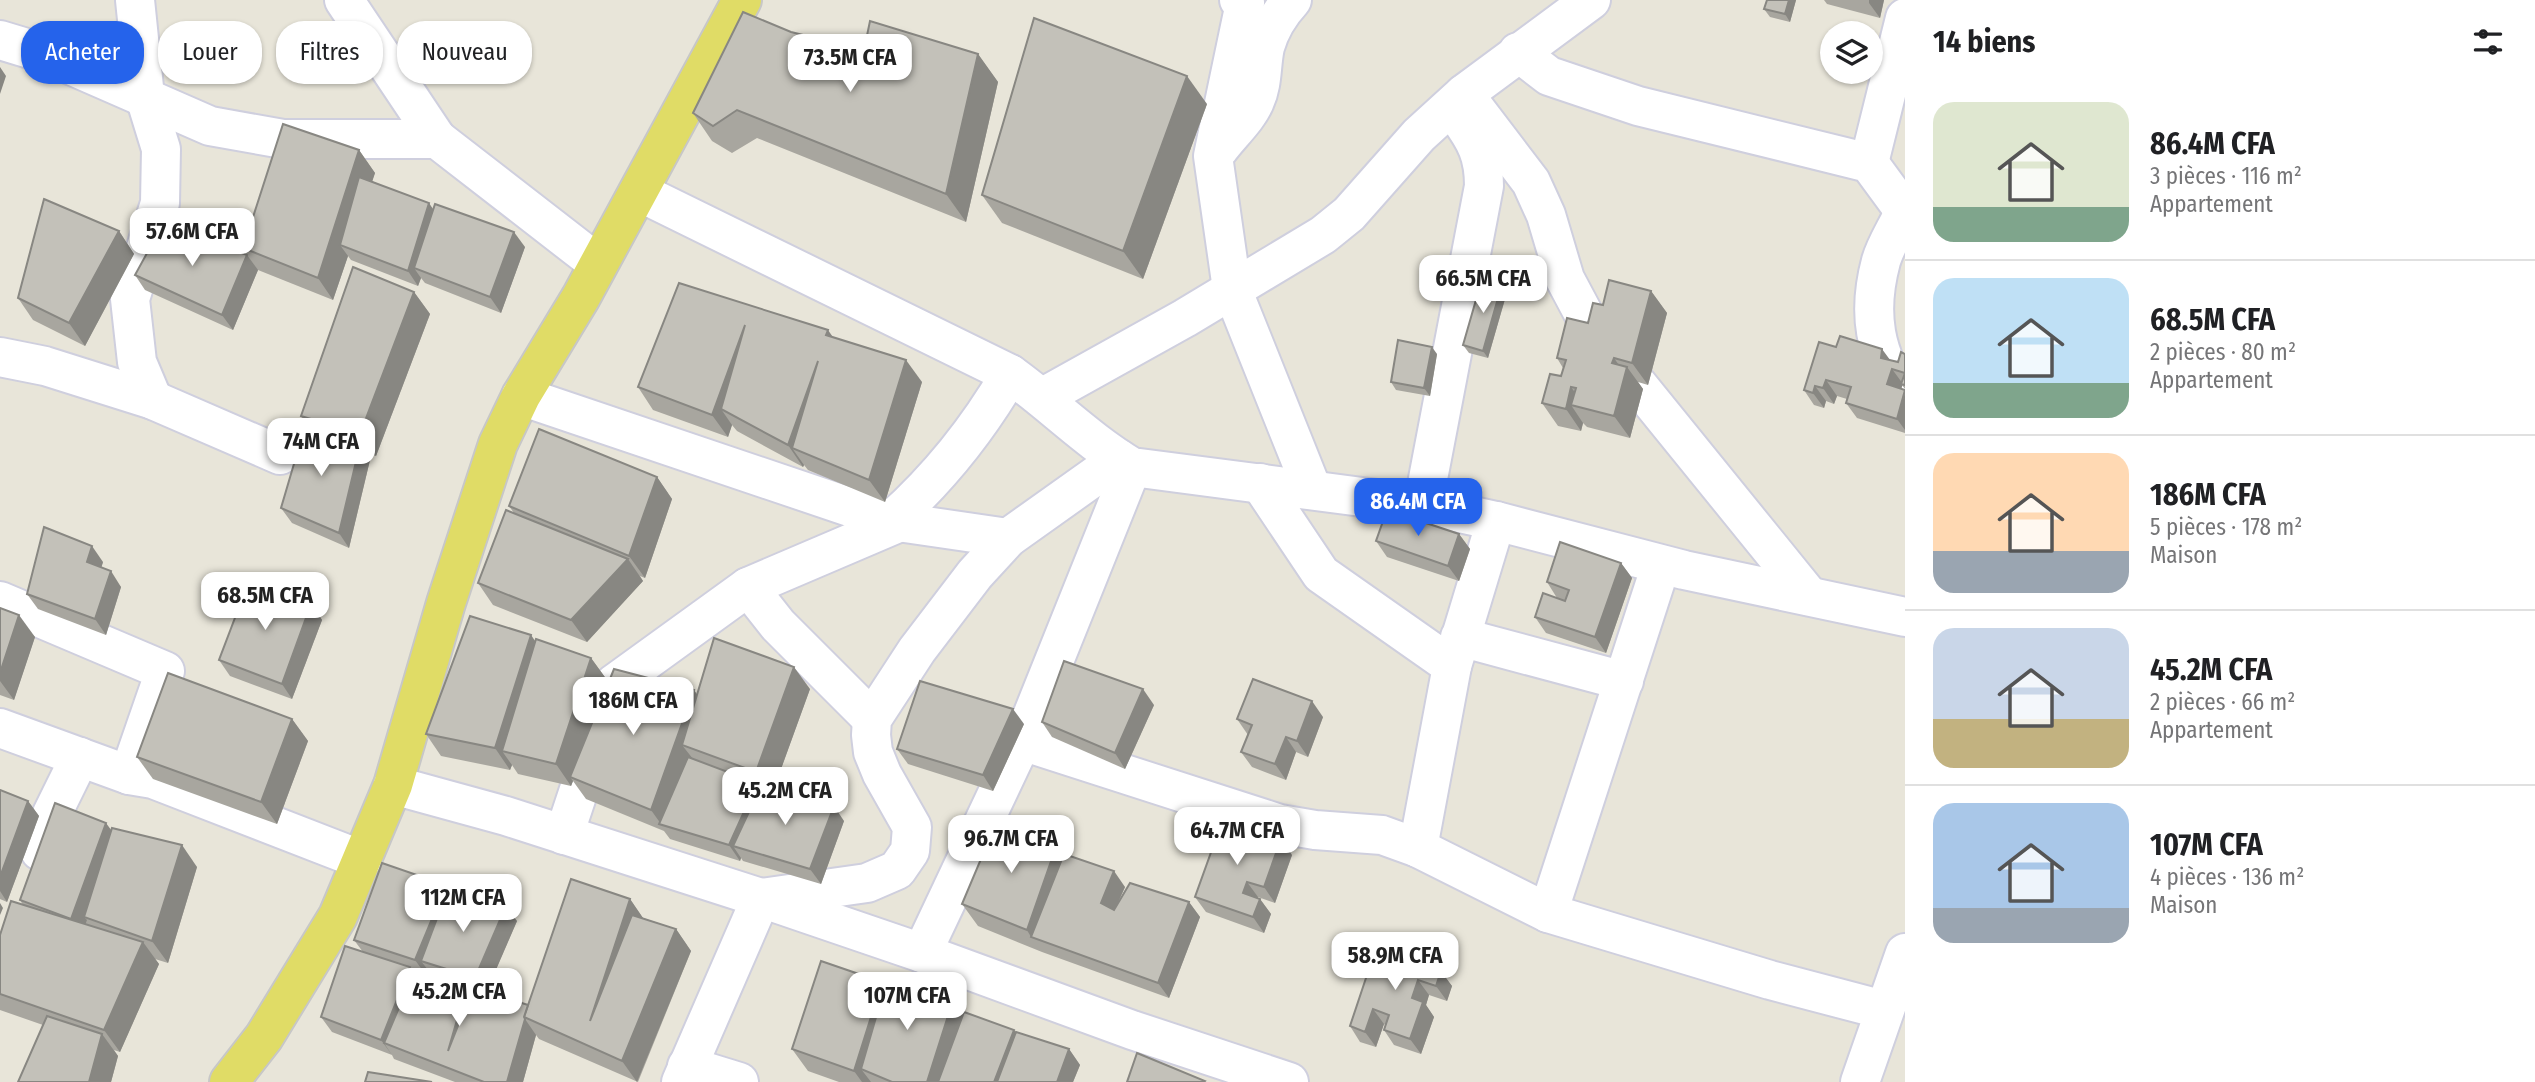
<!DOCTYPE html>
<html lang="fr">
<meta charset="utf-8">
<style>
:root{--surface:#fff;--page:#f6f6f6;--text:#202124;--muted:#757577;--line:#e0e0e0;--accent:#2563eb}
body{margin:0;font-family:"Fira Sans Condensed",sans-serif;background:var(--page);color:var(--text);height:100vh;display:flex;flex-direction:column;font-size:26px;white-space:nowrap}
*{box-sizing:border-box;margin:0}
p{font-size:23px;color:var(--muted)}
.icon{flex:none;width:38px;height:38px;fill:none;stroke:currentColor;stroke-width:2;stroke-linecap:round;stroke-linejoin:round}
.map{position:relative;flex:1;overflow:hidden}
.side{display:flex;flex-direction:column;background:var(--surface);width:630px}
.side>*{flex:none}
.top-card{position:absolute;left:21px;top:21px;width:665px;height:63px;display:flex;gap:14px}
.tools{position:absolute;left:1820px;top:21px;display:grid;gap:14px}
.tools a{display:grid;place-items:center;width:63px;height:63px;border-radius:50%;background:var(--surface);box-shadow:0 2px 5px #0004;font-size:35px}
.price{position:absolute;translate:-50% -60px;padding:0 16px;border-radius:14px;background:#fff;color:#222;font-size:23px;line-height:46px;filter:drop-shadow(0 2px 4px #0008)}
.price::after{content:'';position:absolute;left:50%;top:42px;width:21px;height:16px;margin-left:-10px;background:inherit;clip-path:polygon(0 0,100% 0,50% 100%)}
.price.active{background:var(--accent);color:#fff}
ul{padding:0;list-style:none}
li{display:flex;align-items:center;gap:21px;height:175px;padding:0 28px}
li+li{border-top:2px solid var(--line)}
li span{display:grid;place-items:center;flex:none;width:196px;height:140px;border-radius:21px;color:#555}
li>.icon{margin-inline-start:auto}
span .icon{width:84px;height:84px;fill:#fffc;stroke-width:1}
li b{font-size:30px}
h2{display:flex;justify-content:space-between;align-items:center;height:84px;padding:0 28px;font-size:30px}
.chip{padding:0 24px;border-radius:28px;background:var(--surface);box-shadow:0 2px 5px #0004;font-size:24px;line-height:63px}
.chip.active{background:var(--accent);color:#fff}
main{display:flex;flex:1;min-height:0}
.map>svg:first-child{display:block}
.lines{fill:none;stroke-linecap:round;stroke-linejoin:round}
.minor-casing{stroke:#cfcfde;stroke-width:42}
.major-casing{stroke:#c7c7c7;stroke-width:42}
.minor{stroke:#fff;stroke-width:38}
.major{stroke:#e0dc66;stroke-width:38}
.wall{fill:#a8a69f;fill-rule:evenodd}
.shaded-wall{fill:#888782}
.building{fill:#c3c1b9;stroke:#888782;stroke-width:2}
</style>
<main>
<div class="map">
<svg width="1905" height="1082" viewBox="0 0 1905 1082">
<rect width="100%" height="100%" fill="#e8e5d9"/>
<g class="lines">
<g class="minor-casing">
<g id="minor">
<path d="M135 0 145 97 161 149 160 203 130 299 137 362 153 400"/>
<path d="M344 0 437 139"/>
<path d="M1239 0 1245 3 1213 156 1232 289 1312 489"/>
<path d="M0 40 43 53 210 126 283 139H437L597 263"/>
<path d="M1518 52 1549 76 1638 106 1869 163 1905 212"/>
<path d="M1464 94 1531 182 1546 215 1565 279 1590 326 1809 596"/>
<path d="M1219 149C1230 134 1248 118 1255 101 1263 84 1261 65 1265 47 1270 29 1279 14 1292 0"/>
<path d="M1869 163 1905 18"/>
<path d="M639 192 1010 374C1052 404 1088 441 1132 467L1423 505 1496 521 1684 570 1905 617"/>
<path d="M1904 212C1897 228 1886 244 1881 261 1867 313 1874 354 1905 399"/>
<path d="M0 357 45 366 153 400 280 455"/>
<path d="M521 396 891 521 1008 538"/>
<path d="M1043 397 1185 318 1323 235 1349 214 1419 135 1464 94 1591 0"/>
<path d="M1260 483 1321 574 1452 666"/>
<path d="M1423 505 1484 186C1484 155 1476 141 1458 116"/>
<path d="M891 521C940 477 977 431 1010 374"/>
<path d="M748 587 778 625 872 719"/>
<path d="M0 601 165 671 129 775"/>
<path d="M1460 637 1624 681"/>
<path d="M0 728 129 775 153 779 362 860"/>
<path d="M1022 741 1280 824 1315 830 1382 835 1418 848 1548 913 1770 980 1884 1010"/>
<path d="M393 785 506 816 761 898 922 953 1132 1030 1289 1082"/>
<path d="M564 835 614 684 748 587 898 523"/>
<path d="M1418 848 1452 666 1496 521"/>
<path d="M40 851 52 814 80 757"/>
<path d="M1548 913 1661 565"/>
<path d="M922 953 1022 741 1132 467"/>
<path d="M687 1066 739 1082"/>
<path d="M681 1082 761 898 867 883 897 870 910 851 912 827 882 774 873 752 871 735 872 719 917 650 975 574 1008 538 1119 459"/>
<path d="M1860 1082 1905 953"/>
</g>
</g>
<g class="major-casing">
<path id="major" d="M229 1082 264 1037 338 916 393 785 446 603 498 444 521 396 581 297 742 0"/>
</g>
<use href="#minor" class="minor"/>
<use href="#major" class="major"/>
</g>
<g class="wall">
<path d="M1767 0H1796L1790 22 1770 17 1764 9Z"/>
<path d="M1824 0H1884L1880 18 1827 4Z"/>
<path d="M791 32 864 50 978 54 998 82 966 222 757 138 732 153 712 141 693 113Z"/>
<path d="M1207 104 1143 279 1002 223 982 195Z"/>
<path d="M359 150 375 173 372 181 433 209 525 247 501 313 425 283 421 278 418 286 351 260 348 256 333 300 258 270 233 330 145 290 135 275 247 255 243 248Z"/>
<path d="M119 231 134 254 85 346 33 320 18 298Z"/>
<path d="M1651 291 1667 313 1648 385 1638 382 1643 389 1630 438 1587 427 1583 423 1581 431 1558 426 1542 403 1561 376 1563 368 1557 358 1603 305Z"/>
<path d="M414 292 430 314 376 456 365 453 370 460 349 548 292 523 281 508 306 423 301 416Z"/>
<path d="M1507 292 1488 358 1469 353 1463 345Z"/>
<path d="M833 337 922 382 885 502 808 470 804 465 803 467 737 431 732 425 728 437 653 410 638 387Z"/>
<path d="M1836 347 1898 362 1905 354V389L1902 385 1901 389 1905 390V433L1857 418 1846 403 1847 399 1837 396 1834 404 1826 401 1824 408 1814 405 1804 390Z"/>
<path d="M1437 354 1430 396 1396 390 1391 382Z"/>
<path d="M657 477 672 499 645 578 640 576 643 581 587 642 493 605 478 583 514 513 509 506Z"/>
<path d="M1459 534 1470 549 1459 581 1387 557 1376 541Z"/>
<path d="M103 562 101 568 121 587 106 635 38 609 27 594Z"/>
<path d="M1621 563 1632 578 1606 653 1546 633 1535 617 1557 598 1547 582Z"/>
<path d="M311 604 322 620 292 699 230 676 219 660Z"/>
<path d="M0 608 35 637 14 700 0 695Z"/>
<path d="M535 641 591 658 607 680 594 718 694 690 697 695 810 689 774 788 844 821 821 884 743 861 741 858 740 861 670 839 664 831 586 799 573 781 571 786 518 774 512 765 510 770 441 756 426 734Z"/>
<path d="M1154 705 1125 769 1052 737 1042 722Z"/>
<path d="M1323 717 1308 757 1296 752 1286 780 1252 767 1241 752 1248 735 1237 719Z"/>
<path d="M292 719 308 741 277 824 153 779 137 757Z"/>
<path d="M1024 724 993 791 908 764 897 749Z"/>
<path d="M0 790 28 801 39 816 7 902 0 899Z"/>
<path d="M112 830 197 867 168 963 155 959 159 964 120 1052 114 1050 118 1056 111 1082H18L43 1025 0 1010V935L23 905 20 900Z"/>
<path d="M1064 854 1125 887 1116 907 1189 902 1200 917 1169 998 1042 952 978 926 962 904Z"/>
<path d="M1292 855 1275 903 1258 897V898L1260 899 1271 914 1264 933 1206 912 1195 897Z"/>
<path d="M446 885 451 893 517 921 486 992 528 1005 630 899 643 918 676 929 691 951 638 1082 539 1039 536 1035 523 1082H455L394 1059 392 1055 332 1032 321 1017 363 952 354 940ZM428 970 432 976 472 989 470 995 466 989 427 974Z"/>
<path d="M1438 970 1452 986 1447 1001 1429 995 1426 1005 1434 1017 1421 1054 1394 1045 1384 1030 1385 1025 1384 1024 1376 1047 1360 1042 1350 1026 1383 971Z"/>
<path d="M885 986 954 997 965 1012 1016 1033 1069 1049 1080 1065 1073 1082H839L808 1071 792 1049Z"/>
</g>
<g class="shaded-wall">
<path d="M1789 0H1796L1790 22 1785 14Z"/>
<path d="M1869 0H1884L1880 18 1869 3Z"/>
<path d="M978 54 998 82 966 222 946 194Z"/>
<path d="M0 67 6 76 0 94Z"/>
<path d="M1187 76 1207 104 1143 279 1123 251Z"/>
<path d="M359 150 375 173 350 249 340 245 348 256 333 300 318 278Z"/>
<path d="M429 203 439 218 414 268 421 278 418 286 408 271Z"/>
<path d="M119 231 134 254 85 346 69 323Z"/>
<path d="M514 232 525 247 501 313 490 297Z"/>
<path d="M247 255 258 270 233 330 222 315Z"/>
<path d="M1502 284 1507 292 1488 358 1483 351Z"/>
<path d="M1651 291 1667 313 1648 385 1632 363Z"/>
<path d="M414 292 430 314 376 456 360 434Z"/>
<path d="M745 325 721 409 732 425 728 437 712 415Z"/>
<path d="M828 330 843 352 826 335Z"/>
<path d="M1432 347 1437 354 1430 396 1424 388Z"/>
<path d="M1882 349 1893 364 1892 369 1903 384 1897 400 1887 384 1881 358Z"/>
<path d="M1614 358 1625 374 1627 367 1643 389 1630 438 1614 416 1612 363Z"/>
<path d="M906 360 922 382 885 502 869 480Z"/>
<path d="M818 361 792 448 804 465 803 467 788 445Z"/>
<path d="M1826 380 1837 396 1834 404 1823 388Z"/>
<path d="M1815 386 1826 401 1824 408 1813 393Z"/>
<path d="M1571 387 1587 409 1571 405 1583 423 1581 431 1566 409Z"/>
<path d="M1905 393V430L1897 419Z"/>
<path d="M360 445 370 460 349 548 339 533Z"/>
<path d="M657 477 672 499 645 578 629 556Z"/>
<path d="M1459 534 1470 549 1459 581 1448 566Z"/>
<path d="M92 546 103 562 98 578 87 562Z"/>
<path d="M628 559 643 581 587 642 571 620Z"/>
<path d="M1621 563 1632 578 1606 653 1595 637Z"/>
<path d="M111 571 121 587 106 635 95 619Z"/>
<path d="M311 604 322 620 292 699 282 684Z"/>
<path d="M19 615 35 637 14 700 0 681V673Z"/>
<path d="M531 635 546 657 502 751 512 765 510 770 495 748Z"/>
<path d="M591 658 607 680 574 778 570 777 573 781 571 786 556 764Z"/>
<path d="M794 667 810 689 772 794 756 772Z"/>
<path d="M1143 689 1154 705 1125 769 1115 753Z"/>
<path d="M694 690 709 713 682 745 693 759 661 824 651 810Z"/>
<path d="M1312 701 1323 717 1308 757 1297 741Z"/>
<path d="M1013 709 1024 724 993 791 983 775Z"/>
<path d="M292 719 308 741 277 824 261 802Z"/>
<path d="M1286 737 1296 752 1286 780 1275 764Z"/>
<path d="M757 783 768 798 733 846 741 858 740 861 729 845Z"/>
<path d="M28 801 39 816 7 902 0 891V877Z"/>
<path d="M834 806 844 821 821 884 810 869Z"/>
<path d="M106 823 117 838 84 917 87 920 81 936 70 920Z"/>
<path d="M1281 839 1292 855 1275 903 1264 887Z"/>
<path d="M1057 844 1072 866 1031 937 1027 930Z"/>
<path d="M182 845 197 867 168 963 152 941Z"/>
<path d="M1114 871 1125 887 1111 918 1101 903Z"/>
<path d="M1247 882 1258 897 1254 908 1243 893Z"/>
<path d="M446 885 456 900 421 961 428 970 426 975 415 960Z"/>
<path d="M630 899 645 921 590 1021Z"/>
<path d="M1260 899 1271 914 1264 933 1253 917Z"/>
<path d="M1189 902 1200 917 1169 998 1158 983Z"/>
<path d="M0 903 3 908 0 915Z"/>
<path d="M506 906 517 921 486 993 475 978Z"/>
<path d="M676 929 691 951 637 1082 622 1061Z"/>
<path d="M143 942 159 964 120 1052 104 1030Z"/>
<path d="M1433 962 1441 973V971L1452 986 1447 1001 1436 986 1430 967Z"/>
<path d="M410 967 421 982 384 1043 392 1055 381 1040Z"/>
<path d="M1418 980 1429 995 1426 1005 1434 1017 1421 1054 1410 1039 1412 998Z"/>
<path d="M882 982 898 1004 861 1069 871 1082H862L854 1071Z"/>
<path d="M466 989 477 1004 448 1051Z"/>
<path d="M954 997 970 1019 950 1082H927Z"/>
<path d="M1373 1009 1384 1024 1376 1047 1365 1032Z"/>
<path d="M525 1019 536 1035 523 1082H507Z"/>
<path d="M1014 1030 1025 1045 1011 1082H994Z"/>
<path d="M102 1034 118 1056 111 1082H89Z"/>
<path d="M1069 1049 1080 1065 1073 1082H1057Z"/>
</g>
<g class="building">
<path d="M1767 0H1789L1785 14 1764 9Z"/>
<path d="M743 12 791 32 864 50 870 21 978 54 946 194 737 110 713 126 693 113Z"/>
<path d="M1034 18 1187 76 1123 251 982 195Z"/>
<path d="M283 124 359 150 318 278 243 248Z"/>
<path d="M359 177 429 203 408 271 340 245Z"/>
<path d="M44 199 119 231 69 323 18 298Z"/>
<path d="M435 204 514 232 490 297 414 268Z"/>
<path d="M163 224 247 255 222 315 135 275Z"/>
<path d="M353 267 414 292 360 434 301 416Z"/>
<path d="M1482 279 1502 284 1483 351 1463 345Z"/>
<path d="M1609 280 1651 291 1632 363 1614 358 1612 363 1627 367 1614 416 1571 405 1576 388 1571 387 1566 409 1542 403 1550 374 1561 376 1566 360 1557 358 1567 318 1588 323 1593 303 1603 305Z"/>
<path d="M679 283 828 330 826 335 906 360 869 480 792 448 818 361 788 445 721 409 745 325 712 415 638 387Z"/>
<path d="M1840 336 1882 349 1881 358 1898 362 1901 352 1905 354V385L1901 384 1905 373 1892 369 1887 384 1905 390 1897 419 1846 403 1851 387 1826 380 1823 388 1815 386 1813 393 1804 390 1819 342 1836 347Z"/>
<path d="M1398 340 1432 347 1424 388 1391 382Z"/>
<path d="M306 423 360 445 339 533 281 508Z"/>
<path d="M539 429 657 477 629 556 509 506Z"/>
<path d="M506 510 628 559 571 620 478 583Z"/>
<path d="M1387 510 1459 534 1448 566 1376 541Z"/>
<path d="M44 527 92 546 87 562 111 571 95 619 27 594Z"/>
<path d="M1560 542 1621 563 1595 637 1535 617 1543 593 1565 601 1569 590 1547 582Z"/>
<path d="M249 581 311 604 282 684 219 660Z"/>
<path d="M0 608 19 615 0 673Z"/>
<path d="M470 616 531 635 495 748 426 734Z"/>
<path d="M714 638 794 667 756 772 682 745Z"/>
<path d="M536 639 591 658 556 764 502 751Z"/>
<path d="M1064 661 1143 689 1115 753 1042 722Z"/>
<path d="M614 669 694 690 651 810 570 777Z"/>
<path d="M168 673 292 719 261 802 137 757Z"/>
<path d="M1253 679 1312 701 1297 741 1286 737 1275 764 1241 752 1252 725 1237 719Z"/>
<path d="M920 681 1013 709 983 775 897 749Z"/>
<path d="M688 757 757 783 729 845 659 824Z"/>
<path d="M762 784 834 806 810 869 733 846Z"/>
<path d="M0 790 28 801 0 877Z"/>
<path d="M55 803 106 823 71 919 20 900Z"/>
<path d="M1223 819 1281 839 1264 887 1247 882 1243 893 1260 899 1253 917 1195 897Z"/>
<path d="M997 821 1057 844 1027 930 962 904Z"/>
<path d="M112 828 182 845 152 941 84 917Z"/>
<path d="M1064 854 1114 871 1101 903 1114 910 1130 883 1189 902 1158 983 1031 937Z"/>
<path d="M382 863 446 885 415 960 354 940Z"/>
<path d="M571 879 630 899 590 1021 632 915 676 929 622 1061 524 1017Z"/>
<path d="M447 892 506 906 475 978 421 961Z"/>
<path d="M11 901 143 942 104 1030 0 994V935Z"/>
<path d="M345 946 410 967 381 1040 321 1017Z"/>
<path d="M1391 947 1433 962 1430 967 1441 971 1436 986 1418 980 1412 998 1423 1002 1410 1039 1384 1030 1389 1015 1373 1009 1365 1032 1350 1026 1370 966 1383 971Z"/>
<path d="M821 961 882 982 854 1071 792 1049Z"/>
<path d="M415 970 466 989 448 1051 473 988 528 1005 524 1017 525 1019 507 1082H484L384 1043Z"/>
<path d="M888 976 954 997 927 1082H892L861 1069Z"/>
<path d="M964 1012 1014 1030 994 1082H938Z"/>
<path d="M47 1016 102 1034 89 1082H18Z"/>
<path d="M1016 1032 1069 1049 1057 1082H997Z"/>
<path d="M1137 1053 1205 1081 1204 1082H1127Z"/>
<path d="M368 1072 432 1082H365Z"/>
</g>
</svg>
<div class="tools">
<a><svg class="icon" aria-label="layers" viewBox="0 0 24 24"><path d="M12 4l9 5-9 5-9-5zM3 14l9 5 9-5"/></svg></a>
</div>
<b class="price" style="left:850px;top:94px">73.5M CFA</b>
<b class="price" style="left:192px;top:268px">57.6M CFA</b>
<b class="price" style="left:1483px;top:315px">66.5M CFA</b>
<b class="price" style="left:321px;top:478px">74M CFA</b>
<b class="price active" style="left:1418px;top:538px">86.4M CFA</b>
<b class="price" style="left:265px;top:632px">68.5M CFA</b>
<b class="price" style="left:633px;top:737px">186M CFA</b>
<b class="price" style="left:785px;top:827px">45.2M CFA</b>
<b class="price" style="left:1237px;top:867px">64.7M CFA</b>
<b class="price" style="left:1011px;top:875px">96.7M CFA</b>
<b class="price" style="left:463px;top:934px">112M CFA</b>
<b class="price" style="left:1395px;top:992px">58.9M CFA</b>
<b class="price" style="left:459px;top:1028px">45.2M CFA</b>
<b class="price" style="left:907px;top:1032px">107M CFA</b>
<div class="top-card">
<a class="chip active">Acheter</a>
<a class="chip">Louer</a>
<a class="chip">Filtres</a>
<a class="chip">Nouveau</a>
</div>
</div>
<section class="side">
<h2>14 biens<svg class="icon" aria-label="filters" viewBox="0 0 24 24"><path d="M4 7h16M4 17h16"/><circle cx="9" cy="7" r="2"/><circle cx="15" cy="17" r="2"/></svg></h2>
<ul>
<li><span style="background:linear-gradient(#dfe7d0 75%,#7fa58c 0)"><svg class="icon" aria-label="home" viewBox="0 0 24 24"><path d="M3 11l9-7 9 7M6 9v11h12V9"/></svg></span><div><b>86.4M CFA</b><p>3 pièces · 116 m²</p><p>Appartement</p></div></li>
<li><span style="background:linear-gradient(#bfe0f5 75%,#7fa58c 0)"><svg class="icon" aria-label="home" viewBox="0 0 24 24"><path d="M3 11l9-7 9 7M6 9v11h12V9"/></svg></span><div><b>68.5M CFA</b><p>2 pièces · 80 m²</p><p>Appartement</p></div></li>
<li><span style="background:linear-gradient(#ffd9b3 70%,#9aa5b1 0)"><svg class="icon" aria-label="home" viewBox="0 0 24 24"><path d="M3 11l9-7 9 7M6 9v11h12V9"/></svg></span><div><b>186M CFA</b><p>5 pièces · 178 m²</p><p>Maison</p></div></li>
<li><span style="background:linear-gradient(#c9d6e8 65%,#c2b280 0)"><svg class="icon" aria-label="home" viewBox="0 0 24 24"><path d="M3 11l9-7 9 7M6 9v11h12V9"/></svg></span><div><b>45.2M CFA</b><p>2 pièces · 66 m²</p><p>Appartement</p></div></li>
<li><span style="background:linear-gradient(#a9c7e8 75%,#9aa5b1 0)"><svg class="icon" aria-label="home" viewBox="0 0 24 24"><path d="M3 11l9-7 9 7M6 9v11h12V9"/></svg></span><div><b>107M CFA</b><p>4 pièces · 136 m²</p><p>Maison</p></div></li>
</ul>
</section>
</main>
